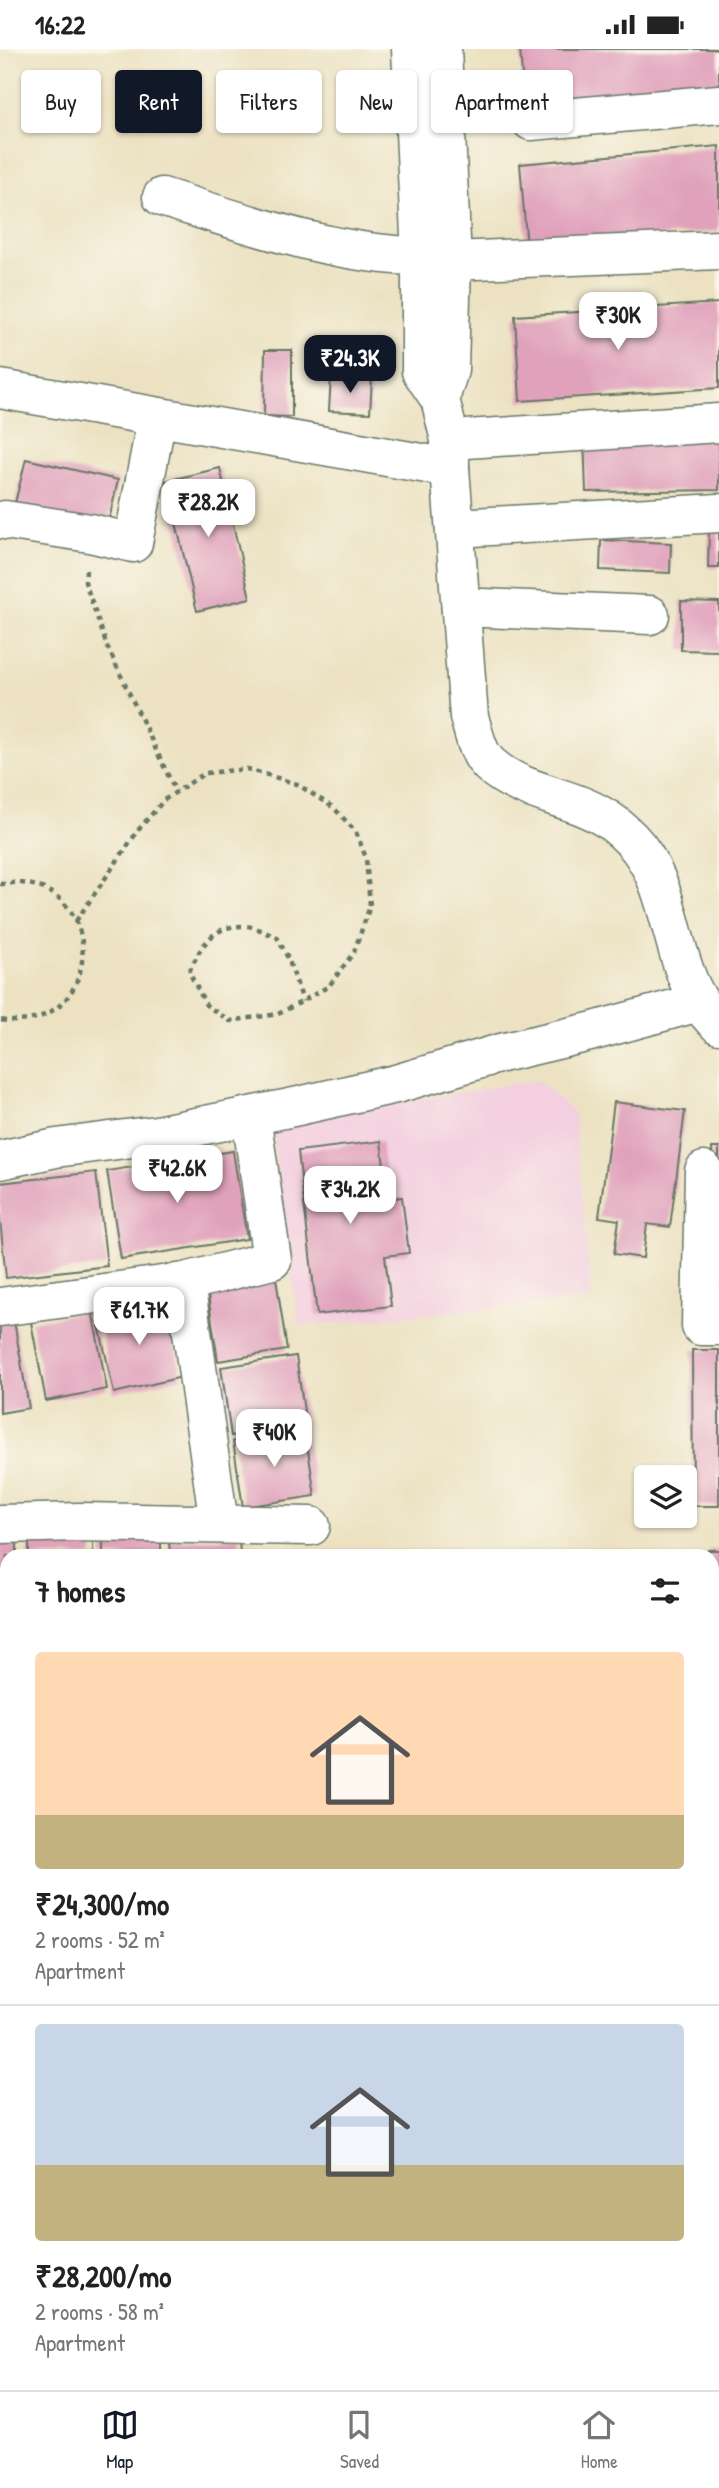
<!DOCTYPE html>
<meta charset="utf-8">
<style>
:root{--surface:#fff;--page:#f2f2f2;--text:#222;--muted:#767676;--line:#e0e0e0;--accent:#111827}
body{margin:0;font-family:"Patrick Hand",sans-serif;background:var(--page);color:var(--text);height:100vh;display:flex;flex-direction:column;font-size:26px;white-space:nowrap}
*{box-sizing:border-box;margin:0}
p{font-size:23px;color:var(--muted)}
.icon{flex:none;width:38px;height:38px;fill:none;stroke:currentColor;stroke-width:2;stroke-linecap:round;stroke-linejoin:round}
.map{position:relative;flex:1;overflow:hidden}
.side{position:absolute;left:0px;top:1500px;width:719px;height:842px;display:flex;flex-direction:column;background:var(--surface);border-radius:21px 21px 0 0;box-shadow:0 2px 5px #0004}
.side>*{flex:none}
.banner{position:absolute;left:21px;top:21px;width:677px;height:63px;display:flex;gap:14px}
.fabs{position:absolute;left:634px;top:1416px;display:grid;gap:14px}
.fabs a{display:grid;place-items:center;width:63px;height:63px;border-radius:7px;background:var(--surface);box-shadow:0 2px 5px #0004;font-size:35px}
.price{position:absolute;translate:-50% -60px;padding:0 16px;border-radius:14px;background:#fff;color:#222;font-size:23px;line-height:46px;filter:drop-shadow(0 2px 4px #0008)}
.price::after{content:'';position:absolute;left:50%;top:42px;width:21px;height:16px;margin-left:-10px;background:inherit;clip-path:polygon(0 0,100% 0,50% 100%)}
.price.current{background:var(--accent);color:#fff}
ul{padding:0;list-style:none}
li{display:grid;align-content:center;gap:14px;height:371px;padding:0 35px}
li+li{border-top:2px solid var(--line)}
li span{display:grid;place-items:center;height:217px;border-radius:7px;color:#555}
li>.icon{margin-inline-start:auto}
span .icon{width:126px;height:126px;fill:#fffc;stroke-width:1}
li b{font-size:30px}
h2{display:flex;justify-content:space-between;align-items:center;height:84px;padding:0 35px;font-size:30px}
.pill{padding:0 24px;border-radius:7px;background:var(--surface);box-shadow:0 2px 5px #0004;font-size:24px;line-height:63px}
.pill.current{background:var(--accent);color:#fff}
.status{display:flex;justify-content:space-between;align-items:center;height:49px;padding:0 35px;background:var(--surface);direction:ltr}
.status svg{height:19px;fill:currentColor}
.tabs{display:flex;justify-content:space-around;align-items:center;height:98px;border-top:2px solid var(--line);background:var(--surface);font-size:19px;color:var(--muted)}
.tabs a{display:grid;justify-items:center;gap:4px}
.tabs .current{color:var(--accent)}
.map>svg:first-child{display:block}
.built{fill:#f3cfdf}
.building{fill:#e0a1bb}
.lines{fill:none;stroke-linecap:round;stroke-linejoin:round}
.minor-casing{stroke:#677766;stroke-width:41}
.path{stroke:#677766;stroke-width:4.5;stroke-dasharray:5 5;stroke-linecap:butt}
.minor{stroke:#fff;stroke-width:38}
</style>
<div class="status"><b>16:22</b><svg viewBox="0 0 49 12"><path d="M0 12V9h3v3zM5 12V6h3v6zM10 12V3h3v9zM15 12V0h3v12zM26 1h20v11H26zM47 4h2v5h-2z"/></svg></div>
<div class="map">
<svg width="719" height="2341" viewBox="0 0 719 2341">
<rect width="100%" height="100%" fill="#fbf7ec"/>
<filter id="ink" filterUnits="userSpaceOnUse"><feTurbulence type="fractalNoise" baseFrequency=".0143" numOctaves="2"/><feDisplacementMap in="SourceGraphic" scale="14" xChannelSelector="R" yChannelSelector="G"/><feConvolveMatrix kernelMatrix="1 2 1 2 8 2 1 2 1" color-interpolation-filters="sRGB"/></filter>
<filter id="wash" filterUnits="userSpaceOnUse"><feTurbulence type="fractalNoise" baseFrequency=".00686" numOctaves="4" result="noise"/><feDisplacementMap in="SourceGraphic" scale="28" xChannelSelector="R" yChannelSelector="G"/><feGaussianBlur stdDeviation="1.57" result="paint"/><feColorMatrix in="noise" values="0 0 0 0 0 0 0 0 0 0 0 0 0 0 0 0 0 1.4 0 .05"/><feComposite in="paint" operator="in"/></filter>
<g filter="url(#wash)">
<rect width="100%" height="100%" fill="#ece2c2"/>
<path class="built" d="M538 1031 574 1064 592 1250 299 1277 270 1074Z"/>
<g id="blocks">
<g class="building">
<path d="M520 0H719V38L524 54Z"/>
<path d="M719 97V182L527 199 520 115Z"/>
<path d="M719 254V339L520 352 515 267Z"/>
<path d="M265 301H292V368L264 367Z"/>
<path d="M331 327 372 329 370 364 329 362Z"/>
<path d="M719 387V441L586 443 584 388Z"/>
<path d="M26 410 118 431 107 480 14 458Z"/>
<path d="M220 419 250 549 197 562 166 432Z"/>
<path d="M709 481H719V519H708Z"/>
<path d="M601 491 671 494 670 524 600 521Z"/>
<path d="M681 552 719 553V602L681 601Z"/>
<path d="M614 1053 685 1062 670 1178 647 1175 643 1209 614 1205 619 1171 599 1168Z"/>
<path d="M381 1092 388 1150 402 1148 409 1204 385 1207 391 1257 317 1266 298 1102Z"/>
<path d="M712 1099H719V1165H716Z"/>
<path d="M233 1102 247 1190 121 1210 107 1122Z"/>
<path d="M96 1123 107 1217 6 1229 0 1171V1134Z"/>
<path d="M275 1223 287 1301 218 1312 206 1234Z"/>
<path d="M165 1252 182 1328 114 1344 97 1267Z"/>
<path d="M92 1261 107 1340 46 1352 31 1273Z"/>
<path d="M14 1272 29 1359 0 1364V1275Z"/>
<path d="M692 1301H719V1457H693Z"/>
<path d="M296 1307 306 1376 231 1387 221 1318Z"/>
<path d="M305 1381 315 1447 243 1458 233 1392Z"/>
<path d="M239 1488 240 1507H170L169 1492Z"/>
<path d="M17 1490V1507H7V1563H0V1491Z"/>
<path d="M161 1490V1507H103V1491Z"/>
<path d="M29 1491 93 1492V1507H29Z"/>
<path d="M708 1501H719V1565H712V1507H709Z"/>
<path d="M719 1616V1658L712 1659V1617Z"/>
<rect x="0" y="1629" width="7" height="117"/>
<rect x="712" y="1949" width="7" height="88"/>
<rect x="0" y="2070" width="7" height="75"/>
<rect x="712" y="2161" width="7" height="44"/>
<rect x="200" y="2334" width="72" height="7"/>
<path d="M311 2334H358V2341H310Z"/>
</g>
</g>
</g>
<g filter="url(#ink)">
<use href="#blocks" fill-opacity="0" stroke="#677766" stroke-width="2"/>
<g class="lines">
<g class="minor-casing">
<g id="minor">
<path d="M411 0 421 207V322L440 350 450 391V419L469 668C474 684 477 704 490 716 521 744 567 746 602 767 612 772 623 782 631 790 680 841 665 928 719 976"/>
<path d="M531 72 719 55"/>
<path d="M162 148C242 173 337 207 421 207"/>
<path d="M452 212 719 201"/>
<path d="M0 340 450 419"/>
<path d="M440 350 449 321 452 212 442 0"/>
<path d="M450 391 719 374"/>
<path d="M5 471 90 484 133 494 157 368"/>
<path d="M455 479 719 464"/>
<path d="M461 558 650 566"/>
<path d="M0 1111 56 1099 156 1086 294 1058 396 1035 501 1004 590 983 699 953"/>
<path d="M704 1122 701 1277H719"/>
<path d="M185 1233 272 1211 251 1067"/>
<path d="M0 1258 185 1233 219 1475"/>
<path d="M0 1475 80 1473 311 1477"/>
<path d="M712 1581H719"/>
<path d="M0 1616H7"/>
<path d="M715 1695H719"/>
<path d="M0 1788H7"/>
<path d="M712 1880H719"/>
<path d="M0 1911H7"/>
<path d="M0 2045H7"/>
<path d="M712 2114H719"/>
<path d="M0 2152H7"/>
<path d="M544 2341 545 2334"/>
</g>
</g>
<g class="path">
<path d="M86 521 85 533 107 597 176 743"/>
<path d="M0 835C7 835 15 833 21 834 111 843 101 986 0 971"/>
<path d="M76 872 139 780 164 751 205 724 248 720 297 735 334 759 356 783 366 809 370 857 354 903 329 937 303 952 278 965 230 972 206 956 189 923C201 897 212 876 245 877 255 877 267 885 277 888L288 909 303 952"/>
</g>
<use href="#minor" class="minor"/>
</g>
</g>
</svg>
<div class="fabs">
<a><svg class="icon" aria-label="layers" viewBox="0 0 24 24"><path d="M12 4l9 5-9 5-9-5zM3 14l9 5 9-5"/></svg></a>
</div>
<b class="price" style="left:618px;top:303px">₹30K</b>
<b class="price current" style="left:350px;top:346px">₹24.3K</b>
<b class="price" style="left:208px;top:490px">₹28.2K</b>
<b class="price" style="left:177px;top:1156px">₹42.6K</b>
<b class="price" style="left:350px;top:1177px">₹34.2K</b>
<b class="price" style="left:139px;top:1298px">₹61.7K</b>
<b class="price" style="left:274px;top:1420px">₹40K</b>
<div class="banner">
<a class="pill">Buy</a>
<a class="pill current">Rent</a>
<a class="pill">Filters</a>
<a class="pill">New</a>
<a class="pill">Apartment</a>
</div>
<section class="side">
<h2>7 homes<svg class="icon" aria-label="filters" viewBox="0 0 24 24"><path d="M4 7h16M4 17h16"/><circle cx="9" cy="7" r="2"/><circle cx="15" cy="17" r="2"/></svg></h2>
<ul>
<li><span style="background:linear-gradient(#ffd9b3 75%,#c2b280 0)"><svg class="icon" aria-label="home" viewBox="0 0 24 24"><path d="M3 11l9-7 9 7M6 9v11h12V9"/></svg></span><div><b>₹24,300/mo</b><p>2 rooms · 52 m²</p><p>Apartment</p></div></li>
<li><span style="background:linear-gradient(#c9d6e8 65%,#c2b280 0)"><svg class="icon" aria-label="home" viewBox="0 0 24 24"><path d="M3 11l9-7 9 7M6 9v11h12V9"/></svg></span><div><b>₹28,200/mo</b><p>2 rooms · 58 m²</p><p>Apartment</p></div></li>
</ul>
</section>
</div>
<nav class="tabs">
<a class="current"><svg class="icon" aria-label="map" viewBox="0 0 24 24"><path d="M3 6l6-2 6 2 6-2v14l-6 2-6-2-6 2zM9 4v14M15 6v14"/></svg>Map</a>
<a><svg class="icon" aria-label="saved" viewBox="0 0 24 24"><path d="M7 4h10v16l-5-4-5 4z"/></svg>Saved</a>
<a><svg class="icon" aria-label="home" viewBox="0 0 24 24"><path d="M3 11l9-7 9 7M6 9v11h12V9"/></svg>Home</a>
</nav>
